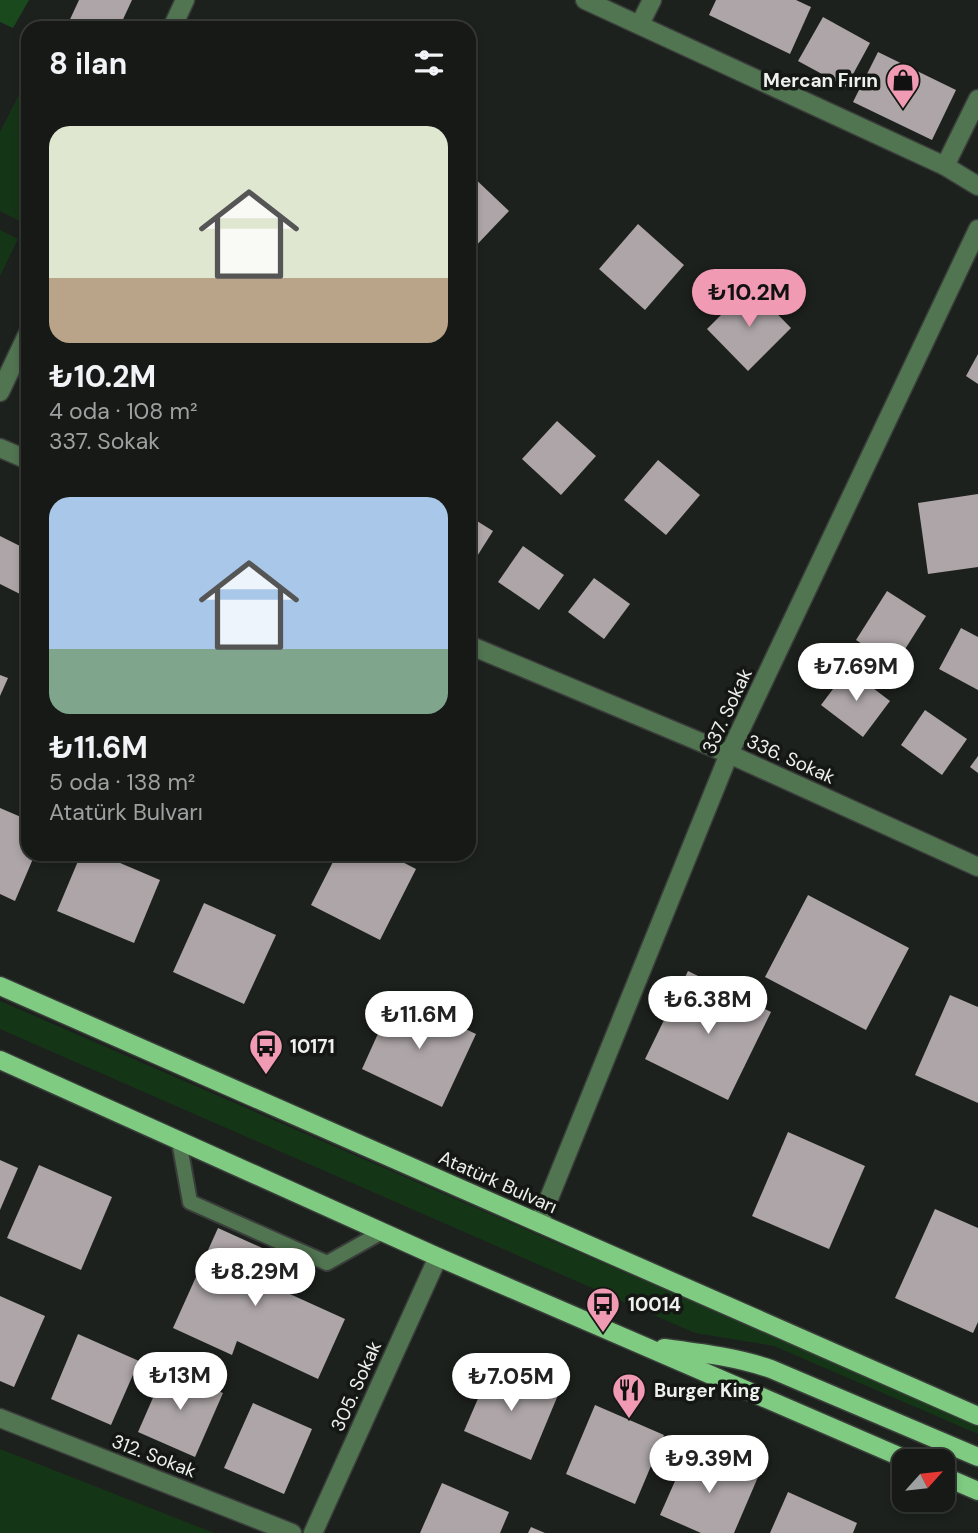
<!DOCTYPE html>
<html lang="tr">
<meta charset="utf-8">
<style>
:root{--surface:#161916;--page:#1f221f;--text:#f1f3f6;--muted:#9ea0a1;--line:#353835;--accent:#f09ab4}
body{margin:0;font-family:"DM Sans",sans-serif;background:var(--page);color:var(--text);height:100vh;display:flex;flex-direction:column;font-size:26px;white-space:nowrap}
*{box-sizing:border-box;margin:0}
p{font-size:23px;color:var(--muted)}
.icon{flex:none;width:38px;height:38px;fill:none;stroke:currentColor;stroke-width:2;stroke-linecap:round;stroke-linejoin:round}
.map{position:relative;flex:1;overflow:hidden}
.side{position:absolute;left:21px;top:21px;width:455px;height:840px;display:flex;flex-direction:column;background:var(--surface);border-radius:21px;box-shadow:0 4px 10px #0003,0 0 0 2px var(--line)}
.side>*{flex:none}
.needle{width:46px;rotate:63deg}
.tools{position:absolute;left:892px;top:1449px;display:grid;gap:14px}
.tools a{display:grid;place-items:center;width:63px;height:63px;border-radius:14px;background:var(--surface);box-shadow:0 4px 10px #0003,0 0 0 2px var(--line);font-size:35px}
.price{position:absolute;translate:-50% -60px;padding:0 16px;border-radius:24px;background:#fff;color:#222;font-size:23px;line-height:46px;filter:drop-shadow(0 2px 4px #0008)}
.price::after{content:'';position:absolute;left:50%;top:42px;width:21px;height:16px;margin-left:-10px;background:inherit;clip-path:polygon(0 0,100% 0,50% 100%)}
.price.selected{background:var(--accent);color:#111}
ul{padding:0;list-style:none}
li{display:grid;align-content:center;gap:14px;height:371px;padding:0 28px}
li span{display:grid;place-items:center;height:217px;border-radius:21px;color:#555}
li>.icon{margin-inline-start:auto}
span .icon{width:126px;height:126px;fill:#fffc;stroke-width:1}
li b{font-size:30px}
h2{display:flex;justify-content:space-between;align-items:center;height:84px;padding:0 28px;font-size:30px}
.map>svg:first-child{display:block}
.green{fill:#153517}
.water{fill:#19491d}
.building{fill:#ada5a7}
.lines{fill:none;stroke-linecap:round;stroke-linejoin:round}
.service-casing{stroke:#3a3e3a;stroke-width:18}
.minor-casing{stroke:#3a3e3a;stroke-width:21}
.primary-casing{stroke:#3a3e3a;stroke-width:21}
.service{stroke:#517451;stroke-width:14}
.minor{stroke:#517451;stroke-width:18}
.primary{stroke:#7fcb82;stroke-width:18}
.labels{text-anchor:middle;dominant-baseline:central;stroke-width:7;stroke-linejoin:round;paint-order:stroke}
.poi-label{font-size:19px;font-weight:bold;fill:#edf0ed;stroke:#141714;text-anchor:start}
.street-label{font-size:19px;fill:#edf0ed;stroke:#141714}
</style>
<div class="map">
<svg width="978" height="1533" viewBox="0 0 978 1533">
<rect width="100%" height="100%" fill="#1d211d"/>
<g class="green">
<path d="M27 79H28V216L24 223 0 211V132Z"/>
<path d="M0 230 18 239 0 276Z"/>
<path d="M0 1001 978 1426V1434L774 1346 695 1333 0 1029Z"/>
<path d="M0 1449 214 1533H0Z"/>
</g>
<path class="water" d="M0 0H29L13 28 0 22Z"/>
<g class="building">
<path d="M79 0H132L119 28H66Z"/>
<path d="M716 0H796L811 7 790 54 709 15Z"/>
<path d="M823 17 870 43 846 87 798 61Z"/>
<path d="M878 52 956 90 932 140 853 102Z"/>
<path d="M469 173 509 211 469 253Z"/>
<path d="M638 224 684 265 645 310 599 269Z"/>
<path d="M750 286 791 328 748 371 707 329Z"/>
<path d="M978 354V384L966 376Z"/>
<path d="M557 421 596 456 561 495 522 459Z"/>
<path d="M658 460 700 495 666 535 624 500Z"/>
<path d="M978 494V567L928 574 918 503Z"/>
<path d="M469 516 493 531 469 569Z"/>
<path d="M0 536 28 550V592L26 597 0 584Z"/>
<path d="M523 546 564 575 539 610 498 582Z"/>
<path d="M594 578 630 604 604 639 568 612Z"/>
<path d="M887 591 926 616 895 665 856 640Z"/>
<path d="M961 628 978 637V690L939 669Z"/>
<path d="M848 669 890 701 863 737 821 705Z"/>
<path d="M0 675 8 678 0 696Z"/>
<path d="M925 710 967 739 942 775 901 745Z"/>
<path d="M978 756V773L970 767Z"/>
<path d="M0 808 28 820V854H35L15 901 0 894Z"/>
<path d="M81 854H99L160 880 134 943 57 911Z"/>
<path d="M337 854H387L416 869 380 940 311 905Z"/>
<path d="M808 895 909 948 866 1030 765 977Z"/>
<path d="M204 903 276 935 244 1004 173 972Z"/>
<path d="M688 971 771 1012 728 1100 645 1059Z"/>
<path d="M950 995 978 1007V1103L915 1075Z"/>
<path d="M395 996 476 1034 442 1107 362 1069Z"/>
<path d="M788 1132 865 1166 829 1249 752 1216Z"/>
<path d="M0 1160 18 1168 0 1210Z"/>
<path d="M39 1165 112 1197 81 1270 7 1238Z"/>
<path d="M935 1209 978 1228V1322L973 1333 895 1298Z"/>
<path d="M218 1228 282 1257 270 1285 345 1319 318 1379 237 1341 232 1355 173 1328Z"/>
<path d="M0 1296 45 1316 14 1387 0 1381Z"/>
<path d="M78 1334 139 1361 111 1425 51 1399Z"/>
<path d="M492 1366 558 1395 531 1460 464 1431Z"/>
<path d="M166 1368 223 1393 195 1457 138 1432Z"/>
<path d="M253 1403 312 1429 284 1494 224 1468Z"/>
<path d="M595 1405 664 1435 635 1504 566 1474Z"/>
<path d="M690 1447 758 1477 734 1533H701L660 1515Z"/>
<path d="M442 1483 509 1512 500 1533H420Z"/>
<path d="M788 1492 857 1523 853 1533H770Z"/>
<path d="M531 1527 545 1533H528Z"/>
</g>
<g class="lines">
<g class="service-casing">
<path id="service" d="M179 1141 190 1202 327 1263 382 1232"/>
</g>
<g class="minor-casing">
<g id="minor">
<path d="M585 0 945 166 978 186"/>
<path d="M640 24 652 0"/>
<path d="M172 28 185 0"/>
<path d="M945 166 978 99"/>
<path d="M0 392 28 333"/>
<path d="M0 448 28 460"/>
<path d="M469 645 729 754 978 867"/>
<path d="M539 1223 729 754 978 229"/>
<path d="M0 1418 292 1533"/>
<path d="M313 1533 438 1257"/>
</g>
</g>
<g class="primary-casing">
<g id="primary">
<path d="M0 986 978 1416"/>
<path d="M0 1060 438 1257 910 1461"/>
<path d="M664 1348C701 1353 736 1357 771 1369L978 1457"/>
<path d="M943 1476 978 1491"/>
</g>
</g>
<use href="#service" class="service"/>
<use href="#minor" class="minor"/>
<use href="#primary" class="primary"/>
</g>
<defs>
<g id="shop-pin" transform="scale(1.75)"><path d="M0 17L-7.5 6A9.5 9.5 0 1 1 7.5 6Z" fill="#f09ab4" stroke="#141714"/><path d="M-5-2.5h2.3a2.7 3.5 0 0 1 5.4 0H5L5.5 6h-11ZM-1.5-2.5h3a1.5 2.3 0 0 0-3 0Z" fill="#111"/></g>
<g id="bus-pin" transform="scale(1.75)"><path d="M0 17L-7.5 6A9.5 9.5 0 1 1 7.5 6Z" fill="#f09ab4" stroke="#141714"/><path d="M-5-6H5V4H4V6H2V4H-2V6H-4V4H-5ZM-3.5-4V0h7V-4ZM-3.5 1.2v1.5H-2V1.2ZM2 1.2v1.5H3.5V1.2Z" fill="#111"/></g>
<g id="restaurant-pin" transform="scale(1.75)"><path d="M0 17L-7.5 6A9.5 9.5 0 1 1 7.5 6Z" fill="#f09ab4" stroke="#141714"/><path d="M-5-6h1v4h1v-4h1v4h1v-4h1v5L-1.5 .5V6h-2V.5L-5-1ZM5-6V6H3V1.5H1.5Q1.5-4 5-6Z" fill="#111"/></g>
</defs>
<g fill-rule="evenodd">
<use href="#shop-pin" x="903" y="80"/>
<use href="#bus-pin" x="266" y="1046"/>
<use href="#bus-pin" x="603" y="1304"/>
<use href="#restaurant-pin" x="629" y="1390"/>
</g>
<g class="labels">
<g class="poi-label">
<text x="878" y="80" text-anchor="end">Mercan Fırın</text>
<text x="290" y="1046">10171</text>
<text x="628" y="1304">10014</text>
<text x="654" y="1390">Burger King</text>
</g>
<g class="street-label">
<text transform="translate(727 711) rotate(-65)">337. Sokak</text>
<text transform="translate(791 759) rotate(24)">336. Sokak</text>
<text transform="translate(498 1182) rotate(24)">Atatürk Bulvarı</text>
<text transform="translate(356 1386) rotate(-66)">305. Sokak</text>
<text transform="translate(154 1456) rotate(21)">312. Sokak</text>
</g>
</g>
</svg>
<div class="tools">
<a><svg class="needle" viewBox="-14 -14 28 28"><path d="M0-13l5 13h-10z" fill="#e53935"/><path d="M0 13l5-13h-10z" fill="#9ea0a1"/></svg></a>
</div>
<b class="price selected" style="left:749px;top:329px">₺10.2M</b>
<b class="price" style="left:856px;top:703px">₺7.69M</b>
<b class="price" style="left:708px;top:1036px">₺6.38M</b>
<b class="price" style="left:419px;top:1051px">₺11.6M</b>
<b class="price" style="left:255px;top:1308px">₺8.29M</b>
<b class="price" style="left:180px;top:1412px">₺13M</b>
<b class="price" style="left:511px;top:1413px">₺7.05M</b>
<b class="price" style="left:709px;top:1495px">₺9.39M</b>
<section class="side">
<h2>8 ilan<svg class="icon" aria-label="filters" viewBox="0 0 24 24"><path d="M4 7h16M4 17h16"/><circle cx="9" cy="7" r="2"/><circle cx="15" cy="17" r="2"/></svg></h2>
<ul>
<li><span style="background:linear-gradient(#dfe7d0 70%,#b9a48a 0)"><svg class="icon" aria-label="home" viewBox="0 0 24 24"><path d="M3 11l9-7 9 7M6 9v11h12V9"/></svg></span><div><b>₺10.2M</b><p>4 oda · 108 m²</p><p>337. Sokak</p></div></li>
<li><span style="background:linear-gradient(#a9c7e8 70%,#7fa58c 0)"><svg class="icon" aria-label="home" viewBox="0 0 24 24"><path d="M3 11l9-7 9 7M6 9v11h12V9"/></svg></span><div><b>₺11.6M</b><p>5 oda · 138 m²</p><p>Atatürk Bulvarı</p></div></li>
</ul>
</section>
</div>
